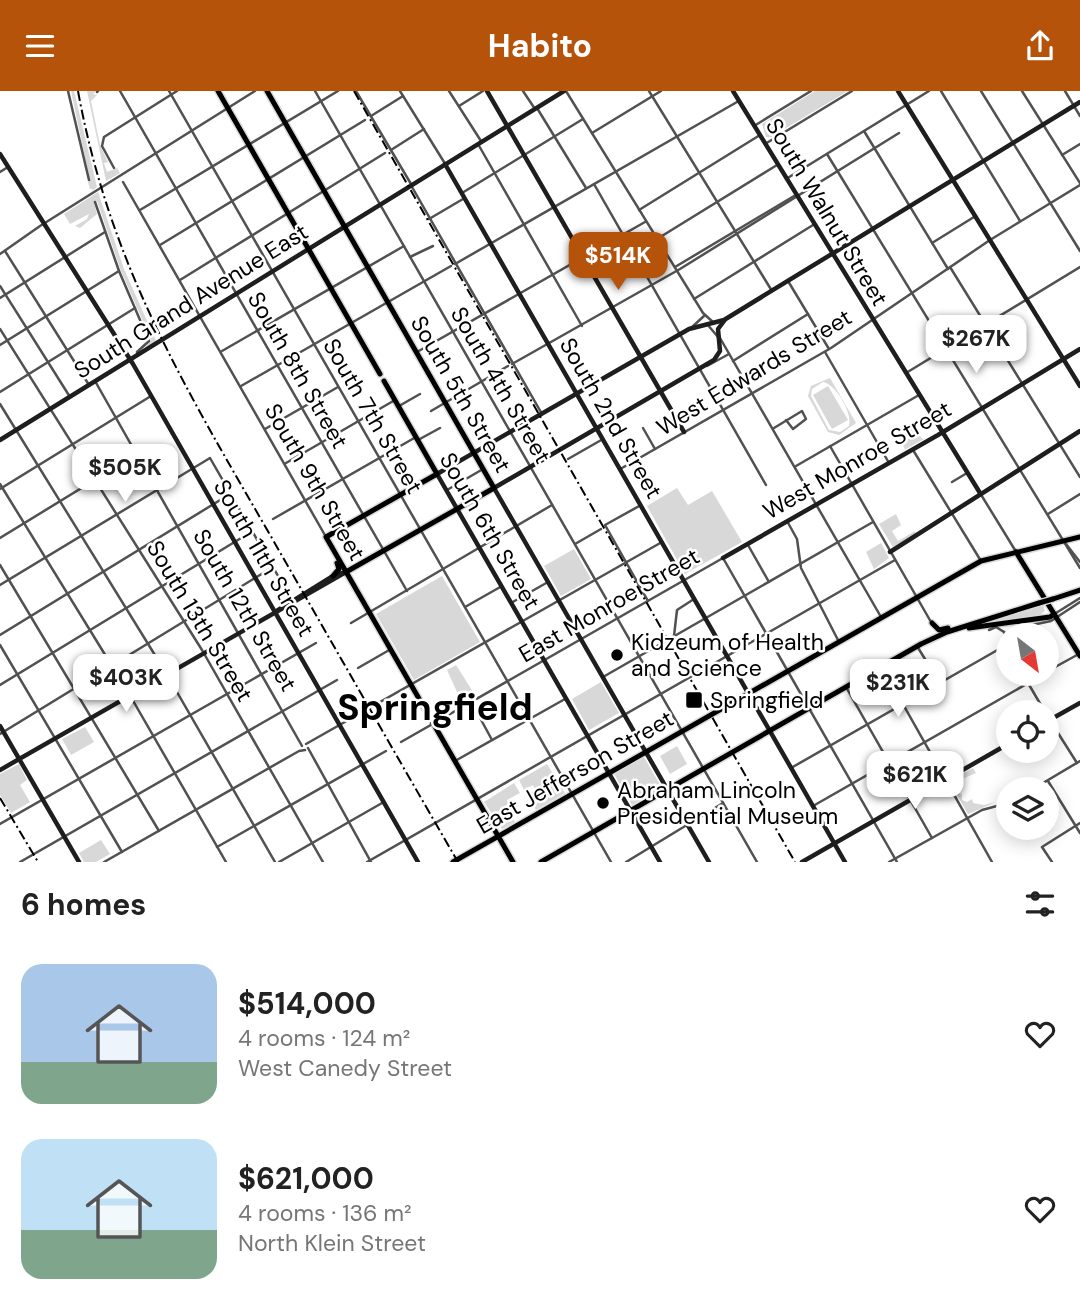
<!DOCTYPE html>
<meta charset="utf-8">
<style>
:root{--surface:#fff;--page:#f2f2f2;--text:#222;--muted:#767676;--accent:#b45309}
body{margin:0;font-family:"DM Sans",sans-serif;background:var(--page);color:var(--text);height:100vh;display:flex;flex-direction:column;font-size:26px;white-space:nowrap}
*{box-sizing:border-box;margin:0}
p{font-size:23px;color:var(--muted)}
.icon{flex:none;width:38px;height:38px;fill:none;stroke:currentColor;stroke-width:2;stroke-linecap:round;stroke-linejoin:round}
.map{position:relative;height:771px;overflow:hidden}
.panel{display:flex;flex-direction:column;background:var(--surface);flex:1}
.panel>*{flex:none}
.needle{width:46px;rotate:149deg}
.tools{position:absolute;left:996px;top:532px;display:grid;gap:14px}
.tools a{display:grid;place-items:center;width:63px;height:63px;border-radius:50%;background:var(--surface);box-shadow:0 4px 18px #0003;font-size:35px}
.price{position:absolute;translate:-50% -60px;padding:0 16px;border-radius:14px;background:#fff;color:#222;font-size:23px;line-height:46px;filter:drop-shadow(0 2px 4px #0008)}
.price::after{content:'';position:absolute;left:50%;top:42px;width:21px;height:16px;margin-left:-10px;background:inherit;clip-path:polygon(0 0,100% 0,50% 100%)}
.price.selected{background:var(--accent);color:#fff}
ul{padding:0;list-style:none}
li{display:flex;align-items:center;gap:21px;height:175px;padding:0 21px}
li span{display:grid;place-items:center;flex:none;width:196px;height:140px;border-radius:21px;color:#555}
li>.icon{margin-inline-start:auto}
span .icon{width:84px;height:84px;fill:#fffc;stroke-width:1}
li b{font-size:30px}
h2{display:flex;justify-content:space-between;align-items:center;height:84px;padding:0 21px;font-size:30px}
header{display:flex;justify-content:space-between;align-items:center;height:91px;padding:0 21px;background:var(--accent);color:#fff;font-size:32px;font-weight:700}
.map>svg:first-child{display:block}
.green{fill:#d8d8d8;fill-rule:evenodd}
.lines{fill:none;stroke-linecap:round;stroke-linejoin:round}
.primary-casing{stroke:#dbdbdb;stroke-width:8}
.street{stroke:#515151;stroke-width:2.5}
.secondary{stroke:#1e1e1e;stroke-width:4.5}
.primary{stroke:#000;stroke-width:5}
.rail{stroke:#000;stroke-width:2;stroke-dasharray:10 3.5 2 3.5;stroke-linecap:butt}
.primary-bridge-casing{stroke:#dbdbdb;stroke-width:8;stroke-linecap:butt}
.primary-bridge{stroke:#000;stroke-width:5}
.poi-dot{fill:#000;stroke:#fff;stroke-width:2.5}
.labels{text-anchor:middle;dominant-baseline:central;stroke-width:5;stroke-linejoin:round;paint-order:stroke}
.street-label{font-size:23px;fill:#000;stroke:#fff}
.poi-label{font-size:23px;fill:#000;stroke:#fff;text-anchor:start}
.town-label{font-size:37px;font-weight:bold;fill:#000;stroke:#fff}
</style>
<header><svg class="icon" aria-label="menu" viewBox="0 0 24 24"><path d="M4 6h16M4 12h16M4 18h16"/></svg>Habito<svg class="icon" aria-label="share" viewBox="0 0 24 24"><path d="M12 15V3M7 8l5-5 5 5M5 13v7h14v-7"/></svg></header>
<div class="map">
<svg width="1080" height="771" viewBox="0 0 1080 771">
<rect width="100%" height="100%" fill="#fff"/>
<g class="green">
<path d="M71 0H74L97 96 91 101 93 98H90L88 91 90 90Z"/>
<path d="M87 0H96L93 3 97 4 91 10 100 54 108 71 104 72 107 81 117 77 120 82 106 90Z"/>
<path d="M815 0H848L771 46H766L762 33Z"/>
<path d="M98 101 124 178 156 250 145 257 151 249 121 180 97 110 94 112 97 123 80 137 75 135 87 128 89 123 70 133 64 123Z"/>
<path d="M830 287 856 332 839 344 828 341 808 305 811 295ZM823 291C836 293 853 323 849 335L840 341 829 339 811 305 812 298Z"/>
<path d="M828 295 848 329 832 338 813 304Z"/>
<path d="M914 334 922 348 926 347 899 362 905 358 897 344Z"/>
<path d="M677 397 688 414 712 400 742 451 685 483 647 415Z"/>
<path d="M896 423 901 434 892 440 898 450 915 440 916 443 893 456 879 433Z"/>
<path d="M881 452 889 467 874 478 866 461Z"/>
<path d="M574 458 591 488 561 505 544 475Z"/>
<path d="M442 485 480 551 414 589 376 523Z"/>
<path d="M1043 514 1045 520 1040 524 976 534Z"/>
<path d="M456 574 475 604 462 612 447 579Z"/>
<path d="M601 591 619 622 589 639 572 608Z"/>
<path d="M85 636 94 651 71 664 62 648Z"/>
<path d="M677 655 687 673 670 683 660 665Z"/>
<path d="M644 666 662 697 632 714 614 683Z"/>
<path d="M19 673 27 689 20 694 30 711 11 722 0 704V683Z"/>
<path d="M547 673 565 702 536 719 533 714 541 709 533 694 524 699 519 689Z"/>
<path d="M973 677 976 682 953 692 958 702 962 703V709L967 711 972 708 973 712 984 714 996 711 968 723 949 690Z"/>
<path d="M514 692 520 702 507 709 510 715 507 718 515 731 502 738 484 711Z"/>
<path d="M101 749 110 763 96 771H84L79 762Z"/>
</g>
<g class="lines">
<g class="primary-casing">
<g id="primary">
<path d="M218 0 380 283"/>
<path d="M267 0 494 397 346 481"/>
<path d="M384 290 437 383 326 446 513 771"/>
<path d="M1016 461 1080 565"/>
<path d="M333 485 339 478 337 472"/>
<path d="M1053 508 1080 499"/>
<path d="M932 532 939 539 948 537"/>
<path d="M969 537 1050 526 1054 523"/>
<path d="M453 771 981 470 1080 446"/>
<path d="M541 771 921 553 947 541 1039 512"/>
</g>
</g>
<g class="street">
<path d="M68 0 89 89"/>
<path d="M120 0 407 500"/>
<path d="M169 0 611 771"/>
<path d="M315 0 757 771"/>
<path d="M356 0 411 93"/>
<path d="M400 0 444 71"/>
<path d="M449 0 481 50"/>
<path d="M523 0 535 18"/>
<path d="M566 0 703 222 714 232"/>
<path d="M649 0 772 200"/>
<path d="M941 0 1020 130"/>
<path d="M981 0 1080 160"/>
<path d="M1022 0 1080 92"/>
<path d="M1065 0 1080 25"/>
<path d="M97 1 98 0"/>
<path d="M459 15 483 0"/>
<path d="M537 17 586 97"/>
<path d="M371 25 403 5"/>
<path d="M754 35 811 0"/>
<path d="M864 40 948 178"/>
<path d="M592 42 661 0"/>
<path d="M478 53 582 235"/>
<path d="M765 53 852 0"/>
<path d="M391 59 424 38"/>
<path d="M827 63 1080 477"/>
<path d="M1062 64 1080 53"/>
<path d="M114 77 102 55 104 46 177 0"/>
<path d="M0 81 8 76"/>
<path d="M786 88 929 0"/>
<path d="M123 91 326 446"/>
<path d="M594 93 766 394"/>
<path d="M412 96 542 323"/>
<path d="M462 102 583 28"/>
<path d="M95 111 119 180 149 250 137 261 138 264"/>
<path d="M140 119 338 0"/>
<path d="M639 119 760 44"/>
<path d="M429 128 463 108"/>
<path d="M657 148 777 74"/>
<path d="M932 152 974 126"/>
<path d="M160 154 365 29"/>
<path d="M5 160 89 294"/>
<path d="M0 163 40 135 255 0"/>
<path d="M410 166 433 155"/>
<path d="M455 173 737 11"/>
<path d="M675 176 794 105"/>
<path d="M950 176 1080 386"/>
<path d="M180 189 385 62"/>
<path d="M788 190 829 258"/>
<path d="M0 195 70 306"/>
<path d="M0 207 105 141"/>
<path d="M694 208 813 134"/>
<path d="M707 233 718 246"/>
<path d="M691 237 704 225"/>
<path d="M0 238 202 559 323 771"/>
<path d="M720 247 881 526"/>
<path d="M0 254 119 180"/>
<path d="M222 260 404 155"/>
<path d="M417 261 645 131"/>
<path d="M825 261 889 372"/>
<path d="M733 270 808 223"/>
<path d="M512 273 680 178 899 42"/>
<path d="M707 275 729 263"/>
<path d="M906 282 1080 176"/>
<path d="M95 290 302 655"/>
<path d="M241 295 451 175"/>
<path d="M0 301 135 217"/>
<path d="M0 313 166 582 275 771"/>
<path d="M399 315 420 303"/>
<path d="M431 320 508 275"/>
<path d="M643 337 655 358"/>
<path d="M774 337 802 320 806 328 793 338 786 329"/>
<path d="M265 338 338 296"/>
<path d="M418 349 440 337"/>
<path d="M830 355 931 531"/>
<path d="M913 359 981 470"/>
<path d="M568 368 603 348"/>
<path d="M286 372 395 309"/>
<path d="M796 375 919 304"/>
<path d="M622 377 831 257 990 149 1080 94"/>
<path d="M952 391 967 382"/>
<path d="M0 393 128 601 226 771"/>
<path d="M0 398 151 305"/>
<path d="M447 399 483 378"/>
<path d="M980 402 1015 459"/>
<path d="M641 414 605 434 648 510"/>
<path d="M1048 423 1080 403"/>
<path d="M273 428 416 346"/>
<path d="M787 430 797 448 801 477 839 551"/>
<path d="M0 447 137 363"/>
<path d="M575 453 601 438"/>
<path d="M1066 453 1080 471"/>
<path d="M748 454 769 491"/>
<path d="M0 474 159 740"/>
<path d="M0 494 210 367 289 504"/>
<path d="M511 512 548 491"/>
<path d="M465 516 502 495"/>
<path d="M1056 522 1080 507"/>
<path d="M351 532 552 414"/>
<path d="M989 539 996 536 1004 541"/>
<path d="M1004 541 1008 547"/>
<path d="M0 544 230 403"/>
<path d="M1021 544 1032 534 1051 530 1080 511"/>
<path d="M674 545 677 519 694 508"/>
<path d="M0 554 122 761"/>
<path d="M917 555 939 591"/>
<path d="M882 576 992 771"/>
<path d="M358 577 391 558"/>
<path d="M1046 581 1077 564"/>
<path d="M603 586 873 431"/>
<path d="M1028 592 1045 621"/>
<path d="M0 594 251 441"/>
<path d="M846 596 932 747"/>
<path d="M472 612 492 649"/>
<path d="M1046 623 1077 672"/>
<path d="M0 643 273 476"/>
<path d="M401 651 723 467 897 771"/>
<path d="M306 653 662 451"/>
<path d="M308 657 371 771"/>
<path d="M455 670 565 608"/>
<path d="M791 677 1008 553"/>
<path d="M1048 690 1080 742"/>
<path d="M1033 698 1080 670"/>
<path d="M813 715 1044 583"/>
<path d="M0 733 316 552"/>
<path d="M217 756 386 660"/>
<path d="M20 771 337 589"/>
<path d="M104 771 299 660 305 659"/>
<path d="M279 771 382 712"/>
<path d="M367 771 895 469"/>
<path d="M626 771 723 712"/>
<path d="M889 771 982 719 1008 712"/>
<path d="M1052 771 1042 756 1080 732"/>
</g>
<g class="secondary">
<path d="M487 0 684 341"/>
<path d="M733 0 980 402"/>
<path d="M898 0 1080 295"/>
<path d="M0 63 133 273 418 771"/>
<path d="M445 73 845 771"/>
<path d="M0 349 564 0"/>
<path d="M890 461 1080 340"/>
<path d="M723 467 938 344 1080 258"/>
<path d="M275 521 333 485 346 481"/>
<path d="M1046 631 1080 612"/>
<path d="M0 635 79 771"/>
<path d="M0 679 346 481"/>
<path d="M660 771 437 383 689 238 724 229 1080 11"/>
<path d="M709 771 494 397 714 269 720 260 718 238 724 230"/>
<path d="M802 771 1008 653"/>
</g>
<use href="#primary" class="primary"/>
<g class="rail">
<path d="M78 0C110 175 186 298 273 449 335 557 396 664 458 771"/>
<path d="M354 0 795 771"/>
<path d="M0 707 38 771"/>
</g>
<g class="primary-bridge-casing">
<path id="primary-bridge" d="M1039 512 1053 508"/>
</g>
<use href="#primary-bridge" class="primary-bridge"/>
</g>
<g class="poi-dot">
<circle cx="617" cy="564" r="7"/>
<rect x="685" y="600" width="18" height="18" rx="3.5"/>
<circle cx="603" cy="712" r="7"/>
</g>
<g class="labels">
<g class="street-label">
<text transform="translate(827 121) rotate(59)">South Walnut Street</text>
<text transform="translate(191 210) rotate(-32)">South Grand Avenue East</text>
<text transform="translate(298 279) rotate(60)">South 8th Street</text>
<text transform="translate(754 281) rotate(-31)">West Edwards Street</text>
<text transform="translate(501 294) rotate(60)">South 4th Street</text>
<text transform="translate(461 303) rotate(60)">South 5th Street</text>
<text transform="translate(373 325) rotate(60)">South 7th Street</text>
<text transform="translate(611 327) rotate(60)">South 2nd Street</text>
<text transform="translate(857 369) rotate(-30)">West Monroe Street</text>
<text transform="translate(315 391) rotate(60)">South 9th Street</text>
<text transform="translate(490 440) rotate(60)">South 6th Street</text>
<text transform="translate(264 467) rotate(60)">South 11th Street</text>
<text transform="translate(609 514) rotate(-30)">East Monroe Street</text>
<text transform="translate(245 519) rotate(60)">South 12th Street</text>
<text transform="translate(200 530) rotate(59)">South 13th Street</text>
<text transform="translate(575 681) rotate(-30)">East Jefferson Street</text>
</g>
<g class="poi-label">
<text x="631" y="551">Kidzeum of Health<tspan x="631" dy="26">and Science</tspan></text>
<text x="710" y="609">Springfield</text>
<text x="617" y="699">Abraham Lincoln<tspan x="617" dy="26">Presidential Museum</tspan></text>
</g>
<g class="town-label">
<text x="435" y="616">Springfield</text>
</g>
</g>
</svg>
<div class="tools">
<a><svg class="needle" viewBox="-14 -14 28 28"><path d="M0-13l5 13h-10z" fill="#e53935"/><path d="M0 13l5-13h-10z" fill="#767676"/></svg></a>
<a><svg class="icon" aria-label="locate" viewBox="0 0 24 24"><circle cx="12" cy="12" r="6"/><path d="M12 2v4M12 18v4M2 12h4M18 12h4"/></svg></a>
<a><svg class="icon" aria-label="layers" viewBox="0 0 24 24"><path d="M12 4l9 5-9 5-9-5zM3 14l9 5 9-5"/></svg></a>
</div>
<b class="price selected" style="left:618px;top:201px">$514K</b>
<b class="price" style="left:976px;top:284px">$267K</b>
<b class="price" style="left:125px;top:413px">$505K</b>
<b class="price" style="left:126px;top:623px">$403K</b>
<b class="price" style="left:898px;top:628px">$231K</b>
<b class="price" style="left:915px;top:720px">$621K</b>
</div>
<section class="panel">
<h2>6 homes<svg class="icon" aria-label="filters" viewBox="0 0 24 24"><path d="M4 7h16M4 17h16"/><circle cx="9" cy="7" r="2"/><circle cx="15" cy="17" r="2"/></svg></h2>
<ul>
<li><span style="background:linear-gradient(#a9c7e8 70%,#7fa58c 0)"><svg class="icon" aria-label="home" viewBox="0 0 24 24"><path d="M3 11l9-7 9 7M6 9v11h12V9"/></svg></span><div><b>$514,000</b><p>4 rooms · 124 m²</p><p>West Canedy Street</p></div><svg class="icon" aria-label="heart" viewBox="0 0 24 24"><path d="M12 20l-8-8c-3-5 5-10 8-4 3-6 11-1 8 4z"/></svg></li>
<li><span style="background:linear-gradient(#bfe0f5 65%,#7fa58c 0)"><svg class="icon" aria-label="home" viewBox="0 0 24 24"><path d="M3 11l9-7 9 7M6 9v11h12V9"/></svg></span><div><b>$621,000</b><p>4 rooms · 136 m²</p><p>North Klein Street</p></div><svg class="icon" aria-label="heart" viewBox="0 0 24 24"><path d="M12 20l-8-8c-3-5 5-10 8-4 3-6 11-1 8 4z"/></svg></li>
</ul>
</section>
